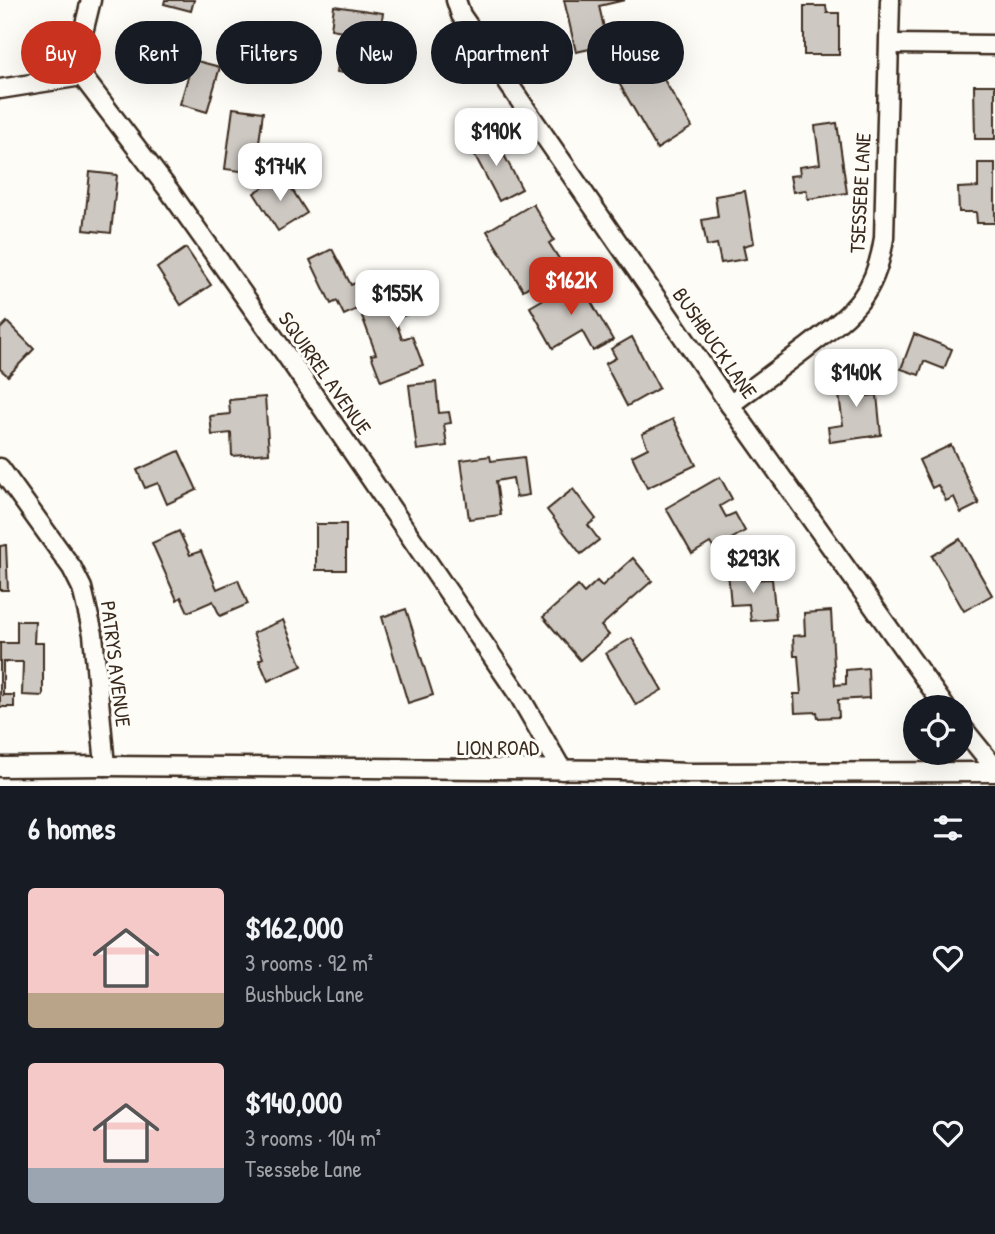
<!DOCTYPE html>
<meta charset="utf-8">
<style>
:root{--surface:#171b24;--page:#242831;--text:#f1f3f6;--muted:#9ea1a6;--accent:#c8321e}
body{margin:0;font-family:"Patrick Hand",sans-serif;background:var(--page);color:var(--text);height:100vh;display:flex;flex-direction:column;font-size:26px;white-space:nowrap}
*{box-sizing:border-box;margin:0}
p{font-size:23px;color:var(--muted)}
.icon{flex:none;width:38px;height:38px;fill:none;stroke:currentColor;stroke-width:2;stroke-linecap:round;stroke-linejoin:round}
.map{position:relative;height:786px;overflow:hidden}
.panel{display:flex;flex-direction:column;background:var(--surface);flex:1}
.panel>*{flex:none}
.hud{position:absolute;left:21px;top:21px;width:954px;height:63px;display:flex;gap:14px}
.buttons{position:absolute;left:903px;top:695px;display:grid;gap:14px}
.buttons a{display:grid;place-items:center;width:70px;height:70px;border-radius:50%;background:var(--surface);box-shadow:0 7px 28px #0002;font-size:35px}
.price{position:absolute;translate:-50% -60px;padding:0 16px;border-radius:14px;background:#fff;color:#222;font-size:23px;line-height:46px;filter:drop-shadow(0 2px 4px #0008)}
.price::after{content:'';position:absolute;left:50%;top:42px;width:21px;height:16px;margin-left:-10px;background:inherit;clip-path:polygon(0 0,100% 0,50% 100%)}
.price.current{background:var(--accent);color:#fff}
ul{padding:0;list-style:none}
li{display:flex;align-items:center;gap:21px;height:175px;padding:0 28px}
li span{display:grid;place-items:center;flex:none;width:196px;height:140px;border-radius:7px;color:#555}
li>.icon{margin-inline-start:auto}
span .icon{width:84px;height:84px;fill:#fffc;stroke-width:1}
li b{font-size:30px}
h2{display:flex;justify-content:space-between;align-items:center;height:84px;padding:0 28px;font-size:30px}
.chip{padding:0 24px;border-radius:32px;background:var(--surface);box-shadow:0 7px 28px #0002;font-size:24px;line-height:63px}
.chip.current{background:var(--accent);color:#fff}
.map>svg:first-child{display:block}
.building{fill:#cdc8c2;stroke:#3b2a1e;stroke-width:2}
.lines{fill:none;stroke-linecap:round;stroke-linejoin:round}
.minor-casing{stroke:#3b2a1e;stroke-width:23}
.minor{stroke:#fdfcf7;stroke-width:18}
.labels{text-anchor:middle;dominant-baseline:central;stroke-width:6;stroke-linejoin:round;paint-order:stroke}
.street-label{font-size:21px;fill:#3b2a1e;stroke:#fdfcf7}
</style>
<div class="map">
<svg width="995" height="786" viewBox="0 0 995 786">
<rect width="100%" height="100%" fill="#fdfcf7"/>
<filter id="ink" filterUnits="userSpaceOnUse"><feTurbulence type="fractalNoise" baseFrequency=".0143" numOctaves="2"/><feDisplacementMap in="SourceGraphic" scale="14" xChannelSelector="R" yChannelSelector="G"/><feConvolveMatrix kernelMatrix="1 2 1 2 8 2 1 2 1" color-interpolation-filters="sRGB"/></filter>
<g filter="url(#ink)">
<g class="building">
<path d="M165 0H194L191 11 164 4Z"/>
<path d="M564 0H625L599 6 608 45 576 52Z"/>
<path d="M334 6 383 13 379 39 369 38 363 76 337 72 343 31 331 29Z"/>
<path d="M804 6H826L827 13H839V55H804Z"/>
<path d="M647 51 692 127 657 149 612 71Z"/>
<path d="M193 60 220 67 207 112 180 104Z"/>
<path d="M974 85H995V139H975Z"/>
<path d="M233 108 263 112 255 173 225 169Z"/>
<path d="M837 123 847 193 808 199 806 190 793 192 790 176 800 175 799 167 820 164 815 126Z"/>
<path d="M493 134 522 189 499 201 470 146Z"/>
<path d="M978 163H995V223H977L976 212H959L958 188 978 187Z"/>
<path d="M90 172 117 175 111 233 84 230Z"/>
<path d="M283 175 307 213 278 231 254 193Z"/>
<path d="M745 191 754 243 743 246 746 259 721 263 717 244 707 246 702 220 718 217 715 196Z"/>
<path d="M533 204 554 240 549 243 563 265 523 290 487 231Z"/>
<path d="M186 248 211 285 181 305 157 268Z"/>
<path d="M332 249 351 285 369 277 375 291 364 296 368 304 344 315 337 301 331 304 310 260Z"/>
<path d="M422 273 434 304 395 319 402 339 412 336 423 365 381 381 371 355 376 354 362 316 406 299 399 282Z"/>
<path d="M578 279 613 340 593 351 582 331 553 348 530 307Z"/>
<path d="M7 322 34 349 8 376 0 369V329Z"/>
<path d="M914 334 952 349 944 369 924 361 919 375 901 369Z"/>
<path d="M632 337 659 388 627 406 605 364 616 358 611 349Z"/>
<path d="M863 370 866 396 877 395 881 435 830 442 828 427 843 425 836 373Z"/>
<path d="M436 382 439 413 449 412 451 423 444 424 447 446 417 450 409 385Z"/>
<path d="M265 397 269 453 232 456 231 433 212 435 210 416 230 414 229 400Z"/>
<path d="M673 419 696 465 647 488 632 456 648 448 642 434Z"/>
<path d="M951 445 979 504 961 513 954 497 946 501 938 485 932 488 919 460Z"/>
<path d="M179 451 197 490 167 504 158 483 145 488 137 470Z"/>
<path d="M490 456 491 461 524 457 529 495 516 497 513 478 496 481 501 515 469 519 461 460Z"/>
<path d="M720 477 732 499 720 506 726 517 735 513 745 531 714 549 710 543 692 554 666 508Z"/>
<path d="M573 489 596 519 588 525 599 540 581 554 547 510Z"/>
<rect x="316" y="524" width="30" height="46"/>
<path d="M179 531 190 555 201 551 217 589 238 580 248 604 220 616 213 601 188 612 181 597 177 600 152 543Z"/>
<path d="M960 539 992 595 964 611 932 556Z"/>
<path d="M6 545 8 590H0V546Z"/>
<path d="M633 558 652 581 601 626 609 635 580 660 543 617 578 586 584 593 597 581 602 586Z"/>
<path d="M750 569 751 580 772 579 776 619 751 621 749 604 731 605 728 572Z"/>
<path d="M406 609 433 695 408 703 382 617Z"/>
<path d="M831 611 835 685 846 684V670L868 668 869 698 838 700 839 717 818 718 817 712 795 713 794 694H801L798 656H794L793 636 805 635 804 613Z"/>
<path d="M283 620 302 666 268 681 259 660 263 658 253 633Z"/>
<path d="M17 621H35L34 643H43V696L22 695 23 662H3V695H14V707H0V643H17Z"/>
<path d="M632 638 662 690 636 705 606 653Z"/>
</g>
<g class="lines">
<g class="minor-casing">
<g id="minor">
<path d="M91 0 79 49 82 76 171 193 289 359 520 697 562 770"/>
<path d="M456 0 461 15 730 405 945 707"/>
<path d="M890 44 995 45"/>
<path d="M0 89 82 76"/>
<path d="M730 405C755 386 780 368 805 349 850 314 875 299 884 238L890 0"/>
<path d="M0 468 72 568 82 588 93 634 105 766"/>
<path d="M961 726 995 768"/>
<path d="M0 767 105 766 620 770 687 773 995 772"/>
</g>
</g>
<use href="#minor" class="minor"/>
</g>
</g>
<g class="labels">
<g class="street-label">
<text transform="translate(860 193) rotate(-87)">TSESSEBE LANE</text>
<text transform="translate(715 343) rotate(55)">BUSHBUCK LANE</text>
<text transform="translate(325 373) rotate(55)">SQUIRREL AVENUE</text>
<text transform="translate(116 664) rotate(83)">PATRYS AVENUE</text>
<text x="498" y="747">LION ROAD</text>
</g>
</g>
</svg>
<div class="buttons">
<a><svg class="icon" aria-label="locate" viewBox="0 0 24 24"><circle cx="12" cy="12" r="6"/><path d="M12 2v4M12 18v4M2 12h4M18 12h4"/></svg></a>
</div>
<b class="price" style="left:496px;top:168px">$190K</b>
<b class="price" style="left:280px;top:203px">$174K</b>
<b class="price current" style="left:571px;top:317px">$162K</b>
<b class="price" style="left:397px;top:330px">$155K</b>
<b class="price" style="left:856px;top:409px">$140K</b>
<b class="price" style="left:753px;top:595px">$293K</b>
<div class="hud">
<a class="chip current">Buy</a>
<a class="chip">Rent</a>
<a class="chip">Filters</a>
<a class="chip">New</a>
<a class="chip">Apartment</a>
<a class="chip">House</a>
</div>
</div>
<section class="panel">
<h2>6 homes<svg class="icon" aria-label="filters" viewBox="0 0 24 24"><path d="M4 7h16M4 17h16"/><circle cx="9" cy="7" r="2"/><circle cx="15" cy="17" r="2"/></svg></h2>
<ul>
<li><span style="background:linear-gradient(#f6c9c9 75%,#b9a48a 0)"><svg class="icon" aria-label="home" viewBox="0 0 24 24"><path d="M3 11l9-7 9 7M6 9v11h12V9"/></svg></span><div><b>$162,000</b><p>3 rooms · 92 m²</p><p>Bushbuck Lane</p></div><svg class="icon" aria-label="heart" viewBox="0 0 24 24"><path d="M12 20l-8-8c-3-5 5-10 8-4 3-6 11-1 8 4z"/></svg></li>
<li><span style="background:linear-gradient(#f6c9c9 75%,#9aa5b1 0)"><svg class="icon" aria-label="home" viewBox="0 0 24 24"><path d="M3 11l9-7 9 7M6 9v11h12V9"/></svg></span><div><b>$140,000</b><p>3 rooms · 104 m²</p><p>Tsessebe Lane</p></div><svg class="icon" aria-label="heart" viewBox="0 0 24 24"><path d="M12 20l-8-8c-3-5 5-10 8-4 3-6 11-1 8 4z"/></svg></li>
</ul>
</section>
